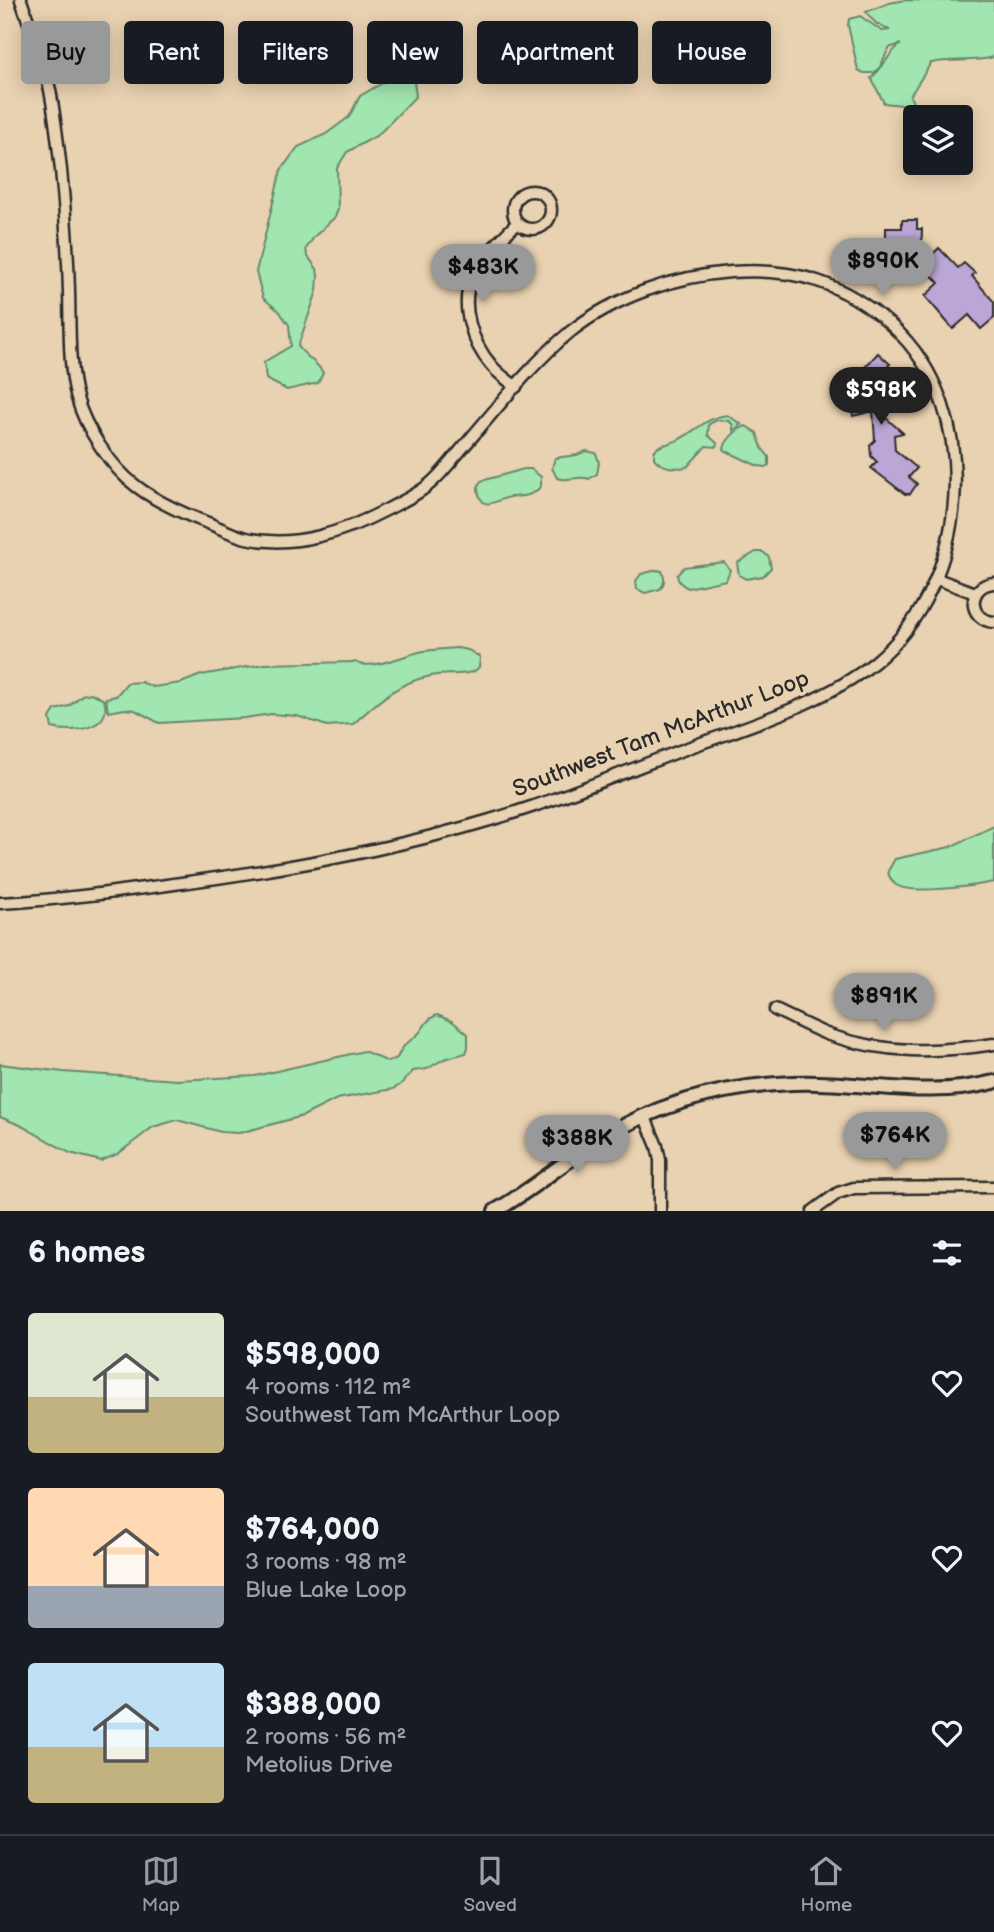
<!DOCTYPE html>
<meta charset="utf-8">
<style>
:root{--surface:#171b24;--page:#242831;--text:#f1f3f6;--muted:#9ea1a6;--line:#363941;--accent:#98999b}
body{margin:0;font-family:"Balsamiq Sans",sans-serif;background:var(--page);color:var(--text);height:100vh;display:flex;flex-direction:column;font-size:26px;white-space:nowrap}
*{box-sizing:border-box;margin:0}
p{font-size:23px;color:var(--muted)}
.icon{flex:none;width:38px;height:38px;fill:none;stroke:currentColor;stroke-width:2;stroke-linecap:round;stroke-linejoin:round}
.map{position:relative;height:1211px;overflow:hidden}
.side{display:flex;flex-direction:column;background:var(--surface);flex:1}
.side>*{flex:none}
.top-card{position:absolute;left:21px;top:21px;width:952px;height:63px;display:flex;gap:14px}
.buttons{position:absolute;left:903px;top:105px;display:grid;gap:14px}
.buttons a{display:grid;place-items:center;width:70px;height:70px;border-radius:7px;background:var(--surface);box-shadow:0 4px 18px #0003;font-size:35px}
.price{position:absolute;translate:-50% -60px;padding:0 16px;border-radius:24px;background:var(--accent);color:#111;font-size:23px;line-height:46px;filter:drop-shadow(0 2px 4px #0008)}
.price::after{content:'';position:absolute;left:50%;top:42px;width:21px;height:16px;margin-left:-10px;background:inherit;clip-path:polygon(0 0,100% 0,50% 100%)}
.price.selected{background:#222;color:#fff}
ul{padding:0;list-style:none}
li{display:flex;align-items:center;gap:21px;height:175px;padding:0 28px}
li span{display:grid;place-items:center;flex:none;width:196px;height:140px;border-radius:7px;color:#555}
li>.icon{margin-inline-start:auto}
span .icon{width:84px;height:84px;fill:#fffc;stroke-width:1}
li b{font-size:30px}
h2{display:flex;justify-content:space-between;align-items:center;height:84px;padding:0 28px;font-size:30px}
.chip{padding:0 24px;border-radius:7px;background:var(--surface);box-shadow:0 4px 18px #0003;font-size:24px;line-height:63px}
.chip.selected{background:var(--accent);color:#111}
.tabs{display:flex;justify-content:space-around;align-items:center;height:98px;border-top:2px solid var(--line);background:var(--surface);font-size:19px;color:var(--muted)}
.tabs a{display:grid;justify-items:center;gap:4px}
.tabs .selected{color:var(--accent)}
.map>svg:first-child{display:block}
.green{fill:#a1e5b0;stroke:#66886e;stroke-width:2}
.building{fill:#bba6d6;stroke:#2b2b2b;stroke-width:2}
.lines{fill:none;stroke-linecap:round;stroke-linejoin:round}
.minor-casing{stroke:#2b2b2b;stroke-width:15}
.tertiary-casing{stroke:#2b2b2b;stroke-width:18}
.minor{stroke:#e9d2b1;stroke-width:10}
.tertiary{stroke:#e9d2b1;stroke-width:12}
.labels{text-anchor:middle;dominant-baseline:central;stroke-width:7;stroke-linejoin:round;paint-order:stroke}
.street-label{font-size:23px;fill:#2b2b2b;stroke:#e9d2b1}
</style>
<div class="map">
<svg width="994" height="1211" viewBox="0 0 994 1211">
<rect width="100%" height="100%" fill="#e9d2b1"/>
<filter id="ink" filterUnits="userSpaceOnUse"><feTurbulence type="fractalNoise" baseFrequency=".0143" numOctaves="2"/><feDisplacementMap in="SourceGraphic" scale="14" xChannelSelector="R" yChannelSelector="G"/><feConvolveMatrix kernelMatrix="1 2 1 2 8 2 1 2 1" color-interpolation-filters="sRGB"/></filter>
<g filter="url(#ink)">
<g class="green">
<path d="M906 0 994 1V57C971 63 952 58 931 63L910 96 914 105 929 117H915V145L906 138C916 127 917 119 910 106L884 103 871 78C884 68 888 53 901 44L889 48 880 67 874 73H864L858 70 848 25 849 19 860 16 882 31 890 30C880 27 874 23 866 12L889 3Z"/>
<path d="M402 76 409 77 414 82 416 96 378 135 347 152 337 168 338 209 335 217 314 237 306 249 307 255 317 269 318 276 317 291 298 346C305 357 318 362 323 373L318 383 287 390 266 379 264 362 291 346 289 325 279 311 263 298 256 272 281 170 298 147 326 134 349 117 360 96 391 78Z"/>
<path d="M727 415 741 424 733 431V425L729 421 717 420 709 424 708 435 717 443 716 447 706 446 687 467C676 469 661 468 654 458V451C660 443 669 445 678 440 696 431 707 417 727 415Z"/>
<path d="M746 426 757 433 762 448 769 457V465L766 467 758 466 724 450C724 441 738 428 746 426Z"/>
<path d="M586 451 596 453 599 463 597 474 589 479C578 475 568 482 557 478L552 468 555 458 577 455Z"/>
<path d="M524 469H531L541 477V486C532 497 523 496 510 497 500 498 485 511 480 497 477 490 477 486 481 481Z"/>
<path d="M756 552H763L769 557 771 568 763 576 746 579 739 575 737 563Z"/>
<path d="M724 562 730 570 726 580 688 588C682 585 678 582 677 575L684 567Z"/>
<path d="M657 570 662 571C665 577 665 584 660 589L645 593 637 589 636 581 641 574Z"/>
<path d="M457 648 468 650 480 657 479 667 475 671C462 676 446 673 431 676 396 683 379 701 353 724L327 726 297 716 271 714 245 718 159 723 135 710 125 709 108 712 106 698 116 696 127 683 141 682 153 687 181 683 201 675 264 664 355 662C371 671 402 656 419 652 431 649 445 649 457 648Z"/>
<path d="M91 693 104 700C114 730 71 733 52 728L50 718 55 710 69 706 82 695Z"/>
<path d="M994 826V882C975 886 911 895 896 885 891 881 889 877 888 871L895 859 950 847Z"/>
<path d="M437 1015 452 1021 468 1034V1047L466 1053 444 1059 427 1069 413 1071 400 1085 393 1089 337 1099 303 1116 239 1133 221 1132 177 1120 153 1127 118 1154 101 1161 70 1153 20 1125 0 1117V1064L63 1072 177 1080 255 1076 364 1051 388 1062 397 1058C402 1046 406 1044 416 1036 426 1028 423 1021 437 1015Z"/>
</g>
<g class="building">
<path d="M902 220H917V229H922L921 256 907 255 895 249 883 272 868 263 879 244 886 245V228H902Z"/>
<path d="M939 248 958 268 964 263 975 273 972 276 994 302V318L981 329 969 315 953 329 925 296 939 283 922 265Z"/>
<path d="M878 353 890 364 873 381 881 387 889 407 877 410 903 433 894 435 895 450 917 468 909 477 917 484 910 494H905L871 468 877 462 871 456 870 445 875 440 873 411 853 416 850 397 846 393 843 384 868 377 865 367Z"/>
</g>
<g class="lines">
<g class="minor-casing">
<g id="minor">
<circle cx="532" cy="210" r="19"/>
<path d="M516 387C508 380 498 374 491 365 473 344 459 306 472 278 483 257 500 240 517 223"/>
<path d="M937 579 975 593"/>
<path d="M994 583C967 585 967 620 994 622"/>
<path d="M0 903C58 900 116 892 174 884 280 870 387 851 490 820 559 800 626 771 693 746 751 725 826 702 875 662 971 584 985 410 892 326 844 283 795 267 731 272 675 276 614 297 570 332 531 364 493 413 460 451 451 461 443 472 433 481 421 493 403 501 388 509 344 532 295 549 246 538 233 535 220 528 208 523 184 514 157 502 136 486 111 467 85 428 77 398 68 367 70 323 69 291 68 251 65 210 61 170 58 144 55 116 50 90 43 60 31 30 21 0"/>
<path d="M775 1010C793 1018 811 1028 829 1035 886 1054 936 1053 994 1044"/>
<path d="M644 1115 657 1146 660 1160V1211"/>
<path d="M813 1211 838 1193 854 1188 994 1187"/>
</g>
</g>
<g class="tertiary-casing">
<path id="tertiary" d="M495 1211C532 1190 564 1161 601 1139 658 1103 726 1086 793 1083 862 1080 924 1100 994 1082"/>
</g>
<use href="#minor" class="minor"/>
<use href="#tertiary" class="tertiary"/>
</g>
</g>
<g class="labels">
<g class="street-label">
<text transform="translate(661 734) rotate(-21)">Southwest Tam McArthur Loop</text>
</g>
</g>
</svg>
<div class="buttons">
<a><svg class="icon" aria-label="layers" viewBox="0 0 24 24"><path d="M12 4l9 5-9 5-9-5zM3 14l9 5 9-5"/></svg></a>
</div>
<b class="price" style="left:883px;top:298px">$890K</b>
<b class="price" style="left:483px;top:304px">$483K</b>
<b class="price selected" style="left:881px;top:427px">$598K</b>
<b class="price" style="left:884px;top:1033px">$891K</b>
<b class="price" style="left:895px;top:1172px">$764K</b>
<b class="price" style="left:577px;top:1175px">$388K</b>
<div class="top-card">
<a class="chip selected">Buy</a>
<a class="chip">Rent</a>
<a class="chip">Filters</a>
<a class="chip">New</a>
<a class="chip">Apartment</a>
<a class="chip">House</a>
</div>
</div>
<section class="side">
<h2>6 homes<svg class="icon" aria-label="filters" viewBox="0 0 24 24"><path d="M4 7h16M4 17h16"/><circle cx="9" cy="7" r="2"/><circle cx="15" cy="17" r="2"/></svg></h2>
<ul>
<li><span style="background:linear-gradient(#dfe7d0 60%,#c2b280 0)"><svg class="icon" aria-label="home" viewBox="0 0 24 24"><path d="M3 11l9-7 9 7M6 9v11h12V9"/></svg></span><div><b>$598,000</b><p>4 rooms · 112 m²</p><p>Southwest Tam McArthur Loop</p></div><svg class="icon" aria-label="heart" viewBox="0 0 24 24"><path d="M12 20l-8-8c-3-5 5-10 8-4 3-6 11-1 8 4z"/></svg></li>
<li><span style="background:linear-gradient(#ffd9b3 70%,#9aa5b1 0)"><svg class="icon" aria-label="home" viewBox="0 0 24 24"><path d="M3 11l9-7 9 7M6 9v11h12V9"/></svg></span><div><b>$764,000</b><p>3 rooms · 98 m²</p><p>Blue Lake Loop</p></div><svg class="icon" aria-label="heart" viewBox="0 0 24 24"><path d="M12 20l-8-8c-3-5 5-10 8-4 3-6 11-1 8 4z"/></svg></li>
<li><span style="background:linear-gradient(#bfe0f5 60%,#c2b280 0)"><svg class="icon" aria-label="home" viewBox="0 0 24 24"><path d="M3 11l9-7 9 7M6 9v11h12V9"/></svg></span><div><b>$388,000</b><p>2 rooms · 56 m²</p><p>Metolius Drive</p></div><svg class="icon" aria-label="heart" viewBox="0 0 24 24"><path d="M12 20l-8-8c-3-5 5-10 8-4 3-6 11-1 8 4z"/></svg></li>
</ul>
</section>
<nav class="tabs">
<a class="selected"><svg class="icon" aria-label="map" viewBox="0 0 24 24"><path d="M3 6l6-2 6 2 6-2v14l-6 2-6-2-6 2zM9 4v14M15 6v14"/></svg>Map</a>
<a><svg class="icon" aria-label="saved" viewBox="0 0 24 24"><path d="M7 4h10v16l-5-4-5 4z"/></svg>Saved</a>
<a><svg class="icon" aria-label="home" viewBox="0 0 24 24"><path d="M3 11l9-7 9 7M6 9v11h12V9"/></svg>Home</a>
</nav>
